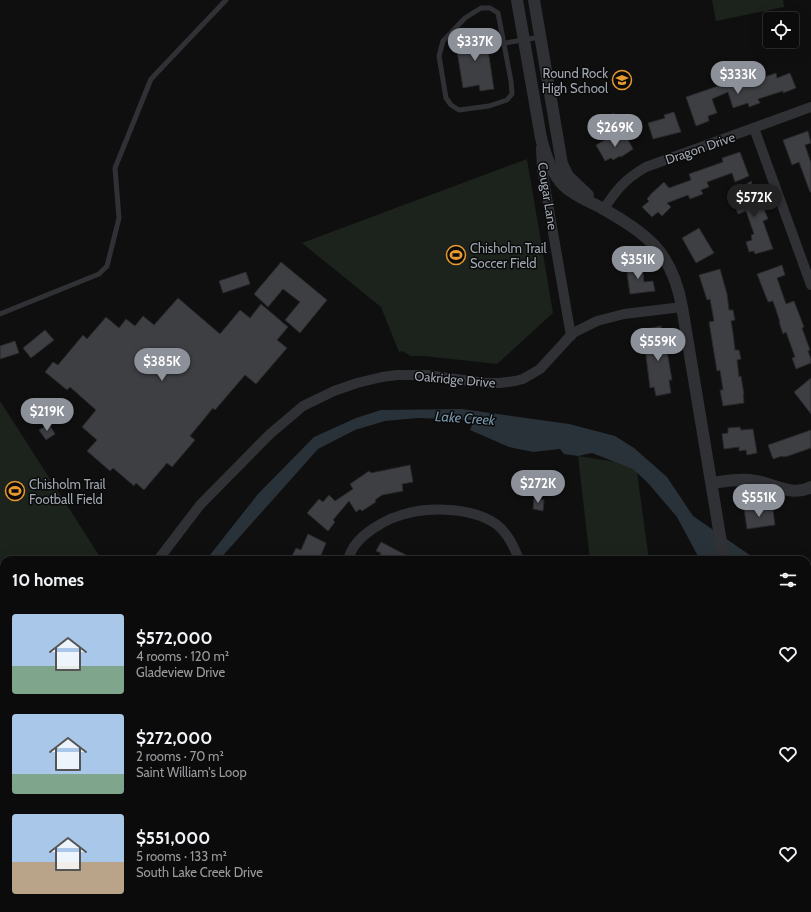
<!DOCTYPE html>
<meta charset="utf-8">
<style>
:root{--surface:#0b0b0c;--page:#141415;--text:#f1f3f6;--muted:#9a9b9d;--line:#2b2b2d;--accent:#8c9099}
body{margin:0;font-family:Cabin,sans-serif;background:var(--page);color:var(--text);height:100vh;display:flex;flex-direction:column;font-size:15px;white-space:nowrap}
*{box-sizing:border-box;margin:0}
p{font-size:13px;color:var(--muted)}
.icon{flex:none;width:22px;height:22px;fill:none;stroke:currentColor;stroke-width:2;stroke-linecap:round;stroke-linejoin:round}
.map{position:relative;flex:1;overflow:hidden}
.drawer{position:absolute;left:0px;top:556px;width:811px;height:356px;display:flex;flex-direction:column;background:var(--surface);border-radius:12px 12px 0 0;box-shadow:0 4px 16px #0002,0 0 0 1px var(--line)}
.drawer>*{flex:none}
.tools{position:absolute;left:763px;top:12px;display:grid;gap:8px}
.tools a{display:grid;place-items:center;width:36px;height:36px;border-radius:4px;background:var(--surface);box-shadow:0 4px 16px #0002,0 0 0 1px var(--line);font-size:20px}
.price{position:absolute;translate:-50% -34px;padding:0 9px;border-radius:14px;background:var(--accent);color:#fff;font-size:13px;line-height:26px;filter:drop-shadow(0 1px 2px #0008)}
.price::after{content:'';position:absolute;left:50%;top:24px;width:12px;height:9px;margin-left:-6px;background:inherit;clip-path:polygon(0 0,100% 0,50% 100%)}
.price.current{background:#222;color:#fff}
ul{padding:0;list-style:none}
li{display:flex;align-items:center;gap:12px;height:100px;padding:0 12px}
li span{display:grid;place-items:center;flex:none;width:112px;height:80px;border-radius:4px;color:#555}
li>.icon{margin-inline-start:auto}
span .icon{width:48px;height:48px;fill:#fffc;stroke-width:1}
li b{font-size:17px}
h2{display:flex;justify-content:space-between;align-items:center;height:48px;padding:0 12px;font-size:17px}
.map>svg:first-child{display:block}
.green{fill:#1c231c}
.water{fill:#293238}
.building{fill:#3e3f43;stroke:#29292c}
.lines{fill:none;stroke-linecap:round;stroke-linejoin:round}
.service{stroke:#303135;stroke-width:5}
.minor{stroke:#303135;stroke-width:10}
.tertiary{stroke:#303135;stroke-width:12}
.labels{text-anchor:middle;dominant-baseline:central;stroke-width:3;stroke-linejoin:round;paint-order:stroke}
.poi-label{font-size:13px;fill:#a1a7b1;stroke:#0a0a0b;text-anchor:start}
.street-label{font-size:13px;fill:#a1a7b1;stroke:#0a0a0b}
.water-label{font-size:14px;font-style:italic;fill:#7898ab;stroke:#0a0a0b}
</style>
<div class="map">
<svg width="811" height="912" viewBox="0 0 811 912">
<rect width="100%" height="100%" fill="#0f0f10"/>
<g class="green">
<path d="M712 0H783L784 7 716 21Z"/>
<path d="M527 159 553 313 497 364 424 356H411L402 351 399 352 381 307 302 243Z"/>
<path d="M0 401 102 560H88L85 557V560H4V603L0 601Z"/>
<path d="M578 456 636 465 649 560H590Z"/>
<path d="M642 908H710L711 912H643Z"/>
</g>
<path class="water" d="M462 409 569 424 615 436 634 448 667 477 693 516 757 560H700L677 517 648 483 633 469 592 453 578 456 564 454 560 449 533 452 509 447 470 430 474 420 418 418 385 421 355 430 318 449 219 560H206L258 494 314 437 356 418 381 410Z"/>
<g class="building">
<path d="M486 34 487 42 484 46 485 49 488 50 494 89 480 91 479 85 463 88 455 39Z"/>
<path d="M776 73 777 78 790 73 796 88 783 93V91L758 99 760 103 749 107 748 103 733 108 728 92 712 99 717 113 708 116 709 121 696 126 686 97 721 85 722 87 745 79 747 83Z"/>
<path d="M674 112 681 132 653 139 648 123 665 118 664 115Z"/>
<path d="M614 113 618 121 602 130 597 122Z"/>
<path d="M808 131 811 143 805 145 811 163V192H810L799 162 792 165 783 140Z"/>
<path d="M625 134 633 149 621 157 620 156 613 160 611 158 605 161 596 145 610 137 613 141Z"/>
<path d="M740 152 749 176 735 182 732 173 707 182 709 187 701 190 703 194 690 199 688 195 667 203 671 207 662 216 658 212 652 217 642 207 649 201 647 199 651 194 664 182 669 188 691 180 689 174 723 162 722 158Z"/>
<path d="M751 181 754 190 756 189 768 219 763 221 773 249 755 254 754 251 749 252 746 242 752 240 751 235 754 234 746 211 738 214 731 196 739 193 738 190Z"/>
<path d="M699 228 714 253 696 263 682 238Z"/>
<path d="M281 262 327 300 300 333 285 320 300 302 283 289 268 307 254 294Z"/>
<path d="M642 264 644 282 653 281 655 291 630 294 626 266Z"/>
<path d="M782 265 785 275 777 278 786 304 794 301 804 327 802 328 810 350 808 351 811 359V363L796 369 792 358 795 357 786 332 783 334 779 322H780L773 301 768 302 757 274Z"/>
<path d="M720 269 727 294 729 310H733L735 320 731 321 733 333 735 350H739L741 359 737 360 739 377 741 376 744 395H743L744 403 723 406 720 390H723L720 370 717 371 709 322 714 321 710 299 707 300 699 275Z"/>
<path d="M246 272 250 284 223 293 219 281Z"/>
<path d="M178 298 220 334 240 310 250 318 261 304 288 327 277 340 287 348 256 384 245 375 215 410 213 408 190 436 195 440 172 467 167 463 144 490 136 483 134 486 113 468 110 471 87 451 97 440 82 427 96 410 70 387 67 390 45 372 53 362 58 365 83 335 87 339 106 317 119 328 126 319 135 326 143 316 154 325Z"/>
<path d="M661 326 663 339H665L672 380H669L671 393 656 396 654 387 650 388 645 348H648L645 329Z"/>
<path d="M45 330 54 340 31 358 23 348Z"/>
<path d="M15 341 19 353 0 359V346Z"/>
<path d="M811 378V414L794 392Z"/>
<path d="M49 424 55 434 46 440 39 430Z"/>
<path d="M740 427 741 430 753 429 757 453 747 455 746 450 739 451V447L724 449 722 434 728 433V428Z"/>
<path d="M811 430V448L788 456 783 457 782 456 773 459 768 445Z"/>
<path d="M410 465 413 482 402 484 403 491 382 495 375 500 376 502 362 511 360 509 356 512 349 501 333 520 335 522 328 531 307 513 319 499 323 502 329 495 335 501 353 489 350 484 369 471 371 473Z"/>
<path d="M534 498 544 500 543 511 533 509Z"/>
<path d="M759 507V509L768 508V510H773L775 525 747 529 744 509Z"/>
<path d="M308 534 326 543 319 560H290L296 548 301 550Z"/>
<path d="M381 542 402 553 416 560H377L381 553 376 551Z"/>
</g>
<g class="lines">
<g class="service">
<path d="M481 8H490L498 13 511 81 512 94 507 100 489 106 459 110 451 105 446 98 439 56 443 41 465 18Z"/>
<path d="M488 46 540 37"/>
<path d="M0 314 99 274 107 266 119 218 115 168 151 79 226 0"/>
<path d="M807 724 811 725"/>
<path d="M807 779 811 780"/>
<path d="M807 815 811 801"/>
<path d="M807 856 811 857"/>
</g>
<g class="minor">
<path d="M754 128 811 285"/>
<path d="M541 148 542 169 571 336"/>
<path d="M604 209C616 190 625 179 646 167L811 107"/>
<path d="M158 560 200 505 270 434 303 406 334 391 357 383 382 377 397 375H427L485 383H500L515 381 523 379 540 369 573 333 597 321 624 314 682 307"/>
<path d="M348 560C352 545 362 536 374 528 381 524 386 520 393 518 422 506 470 506 496 524 508 533 514 547 519 560"/>
<path d="M807 682 811 681"/>
<path d="M0 890 4 891"/>
<path d="M36 912 37 908"/>
<path d="M196 912 197 908"/>
<path d="M444 912V908"/>
</g>
<g class="tertiary">
<path d="M517 0 541 138C545 154 552 173 563 185 573 195 588 201 600 207 647 234 672 251 682 307L724 560"/>
<path d="M534 0 562 164 568 176 588 195"/>
<path d="M712 483C726 481 742 478 756 481 775 484 792 497 811 487"/>
<path d="M781 908 782 912"/>
</g>
</g>
<defs>
<g id="school-ring" transform="scale(1)"><circle r="9.5" fill="#0a0a0b" stroke="#e8992f" stroke-width="1.5"/><path d="M0-5L7-2L0 1L-7-2ZM-4 1L0 2.5L4 1V4Q0 6-4 4Z" fill="#e8992f"/></g>
<g id="stadium-ring" transform="scale(1)"><circle r="9.5" fill="#0a0a0b" stroke="#e8992f" stroke-width="1.5"/><path d="M0-5a6.5 5 0 1 0 0 10a6.5 5 0 1 0 0-10ZM-3.5-1.8h7v3.6h-7Z" fill="#e8992f"/></g>
</defs>
<g fill-rule="evenodd">
<use href="#school-ring" x="622" y="80"/>
<use href="#stadium-ring" x="456" y="255"/>
<use href="#stadium-ring" x="15" y="491"/>
</g>
<g class="labels">
<g class="poi-label">
<text x="608" y="73" text-anchor="end">Round Rock<tspan x="608" dy="15">High School</tspan></text>
<text x="470" y="248">Chisholm Trail<tspan x="470" dy="15">Soccer Field</tspan></text>
<text x="29" y="484">Chisholm Trail<tspan x="29" dy="15">Football Field</tspan></text>
</g>
<g class="street-label">
<text transform="translate(700 148) rotate(-19)">Dragon Drive</text>
<text transform="translate(548 196) rotate(81)">Cougar Lane</text>
<text transform="translate(455 379) rotate(5)">Oakridge Drive</text>
</g>
<g class="water-label">
<text transform="translate(465 418) rotate(4)">Lake Creek</text>
</g>
</g>
</svg>
<div class="tools">
<a><svg class="icon" aria-label="locate" viewBox="0 0 24 24"><circle cx="12" cy="12" r="6"/><path d="M12 2v4M12 18v4M2 12h4M18 12h4"/></svg></a>
</div>
<b class="price" style="left:475px;top:62px">$337K</b>
<b class="price" style="left:738px;top:95px">$333K</b>
<b class="price" style="left:615px;top:148px">$269K</b>
<b class="price current" style="left:754px;top:218px">$572K</b>
<b class="price" style="left:638px;top:280px">$351K</b>
<b class="price" style="left:658px;top:362px">$559K</b>
<b class="price" style="left:162px;top:382px">$385K</b>
<b class="price" style="left:47px;top:432px">$219K</b>
<b class="price" style="left:538px;top:504px">$272K</b>
<b class="price" style="left:759px;top:518px">$551K</b>
<section class="drawer">
<h2>10 homes<svg class="icon" aria-label="filters" viewBox="0 0 24 24"><path d="M4 7h16M4 17h16"/><circle cx="9" cy="7" r="2"/><circle cx="15" cy="17" r="2"/></svg></h2>
<ul>
<li><span style="background:linear-gradient(#a9c7e8 65%,#7fa58c 0)"><svg class="icon" aria-label="home" viewBox="0 0 24 24"><path d="M3 11l9-7 9 7M6 9v11h12V9"/></svg></span><div><b>$572,000</b><p>4 rooms · 120 m²</p><p>Gladeview Drive</p></div><svg class="icon" aria-label="heart" viewBox="0 0 24 24"><path d="M12 20l-8-8c-3-5 5-10 8-4 3-6 11-1 8 4z"/></svg></li>
<li><span style="background:linear-gradient(#a9c7e8 75%,#7fa58c 0)"><svg class="icon" aria-label="home" viewBox="0 0 24 24"><path d="M3 11l9-7 9 7M6 9v11h12V9"/></svg></span><div><b>$272,000</b><p>2 rooms · 70 m²</p><p>Saint William's Loop</p></div><svg class="icon" aria-label="heart" viewBox="0 0 24 24"><path d="M12 20l-8-8c-3-5 5-10 8-4 3-6 11-1 8 4z"/></svg></li>
<li><span style="background:linear-gradient(#a9c7e8 60%,#b9a48a 0)"><svg class="icon" aria-label="home" viewBox="0 0 24 24"><path d="M3 11l9-7 9 7M6 9v11h12V9"/></svg></span><div><b>$551,000</b><p>5 rooms · 133 m²</p><p>South Lake Creek Drive</p></div><svg class="icon" aria-label="heart" viewBox="0 0 24 24"><path d="M12 20l-8-8c-3-5 5-10 8-4 3-6 11-1 8 4z"/></svg></li>
</ul>
</section>
</div>
